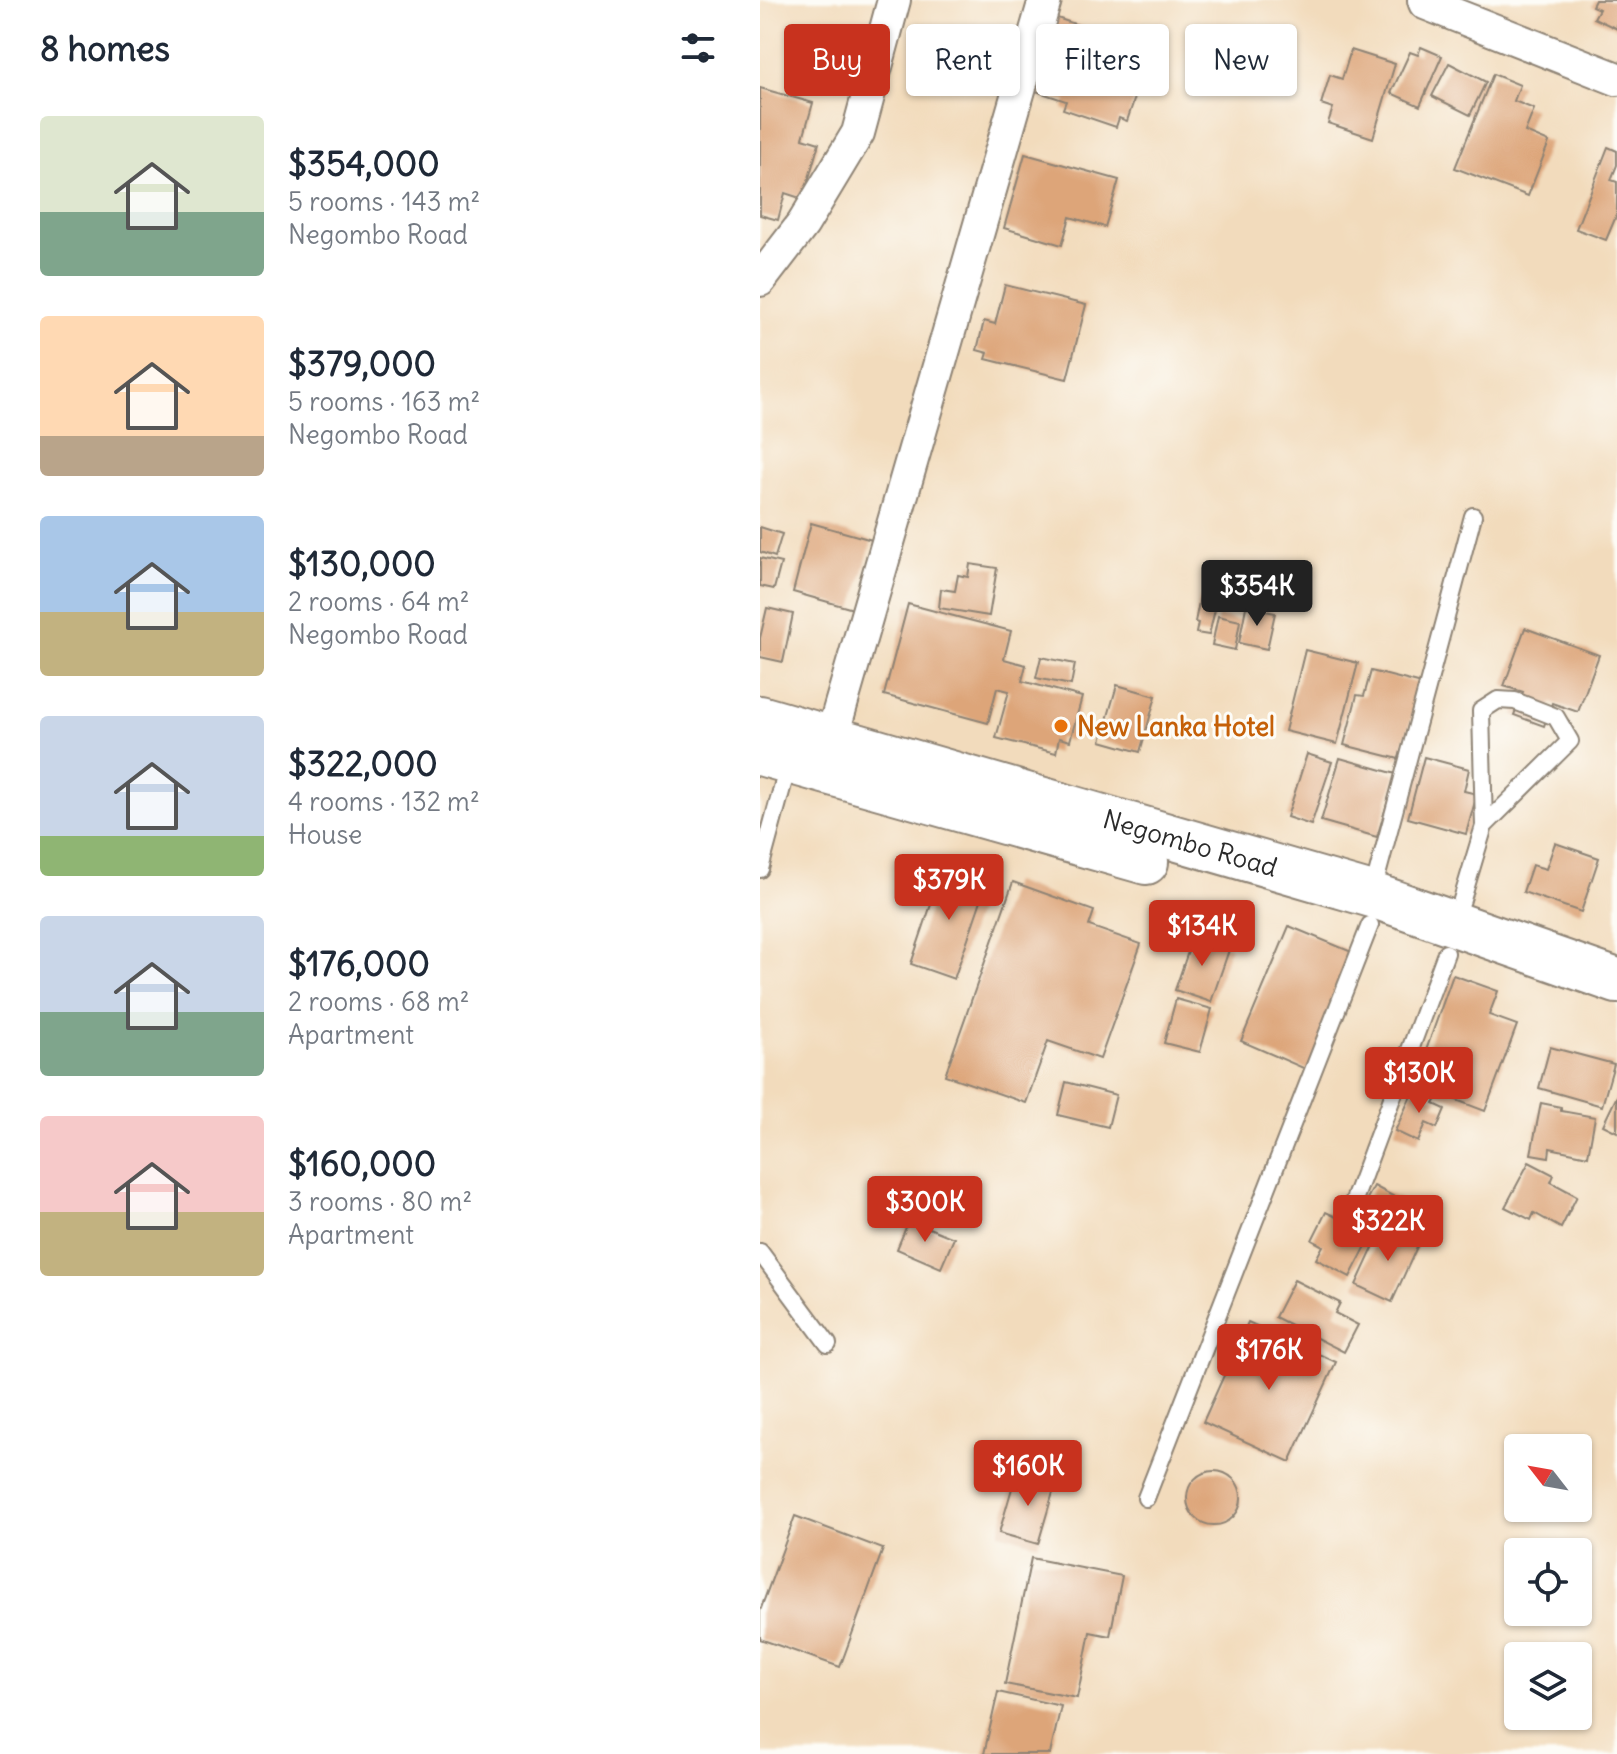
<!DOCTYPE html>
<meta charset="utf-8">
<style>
:root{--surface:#fff;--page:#f2f2f3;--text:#1f2937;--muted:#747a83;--accent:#c8321e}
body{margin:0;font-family:Delius,sans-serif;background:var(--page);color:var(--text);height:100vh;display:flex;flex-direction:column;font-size:30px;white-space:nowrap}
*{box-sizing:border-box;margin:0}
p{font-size:26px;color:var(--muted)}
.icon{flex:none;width:44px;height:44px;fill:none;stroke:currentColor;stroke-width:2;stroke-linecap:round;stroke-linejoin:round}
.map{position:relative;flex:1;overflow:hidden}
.panel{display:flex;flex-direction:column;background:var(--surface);width:760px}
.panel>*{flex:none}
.top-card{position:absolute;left:24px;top:24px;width:712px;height:72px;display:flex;gap:16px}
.needle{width:52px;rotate:301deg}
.tools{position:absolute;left:744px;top:1434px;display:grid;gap:16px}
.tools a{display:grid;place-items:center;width:88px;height:88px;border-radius:8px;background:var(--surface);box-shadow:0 2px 6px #0004;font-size:40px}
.price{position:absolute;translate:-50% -68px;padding:0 18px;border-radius:8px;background:var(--accent);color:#fff;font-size:26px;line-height:52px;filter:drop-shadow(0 2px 4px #0008)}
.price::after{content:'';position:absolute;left:50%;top:48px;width:24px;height:18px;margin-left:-12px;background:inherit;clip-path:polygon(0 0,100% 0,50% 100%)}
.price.selected{background:#222;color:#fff}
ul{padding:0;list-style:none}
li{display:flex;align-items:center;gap:24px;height:200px;padding:0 40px}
li span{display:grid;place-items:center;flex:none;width:224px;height:160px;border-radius:8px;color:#555}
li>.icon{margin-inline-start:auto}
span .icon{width:96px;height:96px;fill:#fffc;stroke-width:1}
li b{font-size:34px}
h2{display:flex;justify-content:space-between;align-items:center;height:96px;padding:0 40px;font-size:34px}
.chip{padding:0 28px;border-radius:8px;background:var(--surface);box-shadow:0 2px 6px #0004;font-size:28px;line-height:72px}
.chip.selected{background:var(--accent);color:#fff}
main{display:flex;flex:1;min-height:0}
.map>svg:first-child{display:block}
.building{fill:#dda579}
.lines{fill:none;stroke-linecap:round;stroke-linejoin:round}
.lane-casing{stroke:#8e8374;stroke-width:20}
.street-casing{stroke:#8e8374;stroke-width:36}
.highway-casing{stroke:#8e8374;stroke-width:48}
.lane{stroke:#fff;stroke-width:16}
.street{stroke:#fff;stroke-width:32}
.highway{stroke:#fff;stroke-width:44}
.food-dot{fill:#e8710a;stroke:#fdfcf7;stroke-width:3}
.labels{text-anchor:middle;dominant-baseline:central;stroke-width:6;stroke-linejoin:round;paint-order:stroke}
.food-label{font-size:26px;font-weight:bold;fill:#c56008;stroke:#fdfcf7;text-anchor:start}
.street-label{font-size:26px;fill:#2b2b2b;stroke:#fdfcf7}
</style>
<main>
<section class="panel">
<h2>8 homes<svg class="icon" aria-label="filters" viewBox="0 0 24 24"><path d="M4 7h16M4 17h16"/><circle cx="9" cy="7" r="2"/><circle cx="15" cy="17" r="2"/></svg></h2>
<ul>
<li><span style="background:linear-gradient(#dfe7d0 60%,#7fa58c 0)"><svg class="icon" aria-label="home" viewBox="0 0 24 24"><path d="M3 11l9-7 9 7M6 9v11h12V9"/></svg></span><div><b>$354,000</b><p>5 rooms · 143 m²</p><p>Negombo Road</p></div></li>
<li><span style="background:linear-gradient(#ffd9b3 75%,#b9a48a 0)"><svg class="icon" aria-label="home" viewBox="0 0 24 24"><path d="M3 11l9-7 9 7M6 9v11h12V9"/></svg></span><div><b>$379,000</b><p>5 rooms · 163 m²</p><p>Negombo Road</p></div></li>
<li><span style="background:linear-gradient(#a9c7e8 60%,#c2b280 0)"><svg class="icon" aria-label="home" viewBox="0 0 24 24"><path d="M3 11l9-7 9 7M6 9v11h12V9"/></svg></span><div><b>$130,000</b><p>2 rooms · 64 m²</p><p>Negombo Road</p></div></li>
<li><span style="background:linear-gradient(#c9d6e8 75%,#8fb573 0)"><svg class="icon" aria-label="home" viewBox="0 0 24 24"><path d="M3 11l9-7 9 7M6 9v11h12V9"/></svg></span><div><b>$322,000</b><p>4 rooms · 132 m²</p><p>House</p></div></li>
<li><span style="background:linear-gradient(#c9d6e8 60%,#7fa58c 0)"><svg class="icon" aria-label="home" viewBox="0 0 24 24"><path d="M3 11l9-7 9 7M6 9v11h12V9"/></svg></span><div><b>$176,000</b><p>2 rooms · 68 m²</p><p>Apartment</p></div></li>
<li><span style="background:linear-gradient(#f6c9c9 60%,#c2b280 0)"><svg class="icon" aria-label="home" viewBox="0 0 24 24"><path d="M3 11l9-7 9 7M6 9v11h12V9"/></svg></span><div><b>$160,000</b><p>3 rooms · 80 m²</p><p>Apartment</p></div></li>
</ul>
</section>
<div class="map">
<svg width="857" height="1754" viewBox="0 0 857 1754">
<rect width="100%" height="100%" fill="#fdfcf7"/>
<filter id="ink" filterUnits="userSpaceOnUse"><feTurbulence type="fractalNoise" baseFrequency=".0125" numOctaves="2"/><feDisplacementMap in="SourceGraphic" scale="16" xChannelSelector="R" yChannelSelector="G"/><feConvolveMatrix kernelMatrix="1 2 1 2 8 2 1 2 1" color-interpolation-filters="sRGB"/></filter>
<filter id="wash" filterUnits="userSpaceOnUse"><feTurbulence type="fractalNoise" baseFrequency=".006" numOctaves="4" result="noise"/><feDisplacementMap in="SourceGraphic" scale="32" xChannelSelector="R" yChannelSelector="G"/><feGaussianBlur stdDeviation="1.8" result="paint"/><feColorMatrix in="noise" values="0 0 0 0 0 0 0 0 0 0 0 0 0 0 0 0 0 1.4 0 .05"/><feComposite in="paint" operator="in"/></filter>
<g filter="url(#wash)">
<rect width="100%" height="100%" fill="#f2dbbc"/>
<g id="blocks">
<g class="building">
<path d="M835 0H857V29L834 18 839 9 832 6Z"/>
<path d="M297 18 391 50 367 121 359 118 356 127 303 109 306 101 273 90Z"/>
<path d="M661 47 682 56 660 106 631 93 650 52 658 55Z"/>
<path d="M591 50 635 64 613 138 568 123 573 108 561 104 570 75 582 79Z"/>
<path d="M689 63 726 82 710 115 672 96Z"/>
<path d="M733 74 760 85 754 101 774 109 765 132 789 142 768 196 695 168Z"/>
<path d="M0 88 53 103 43 138 59 143 43 199 25 193 18 220 0 215Z"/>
<path d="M848 147 857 151V165L851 180 857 182V214L846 240 816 229Z"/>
<path d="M265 154 359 180 345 227 310 217 302 245 244 228Z"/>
<path d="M245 285 326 305 307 379 226 359 228 353 217 350 224 321 235 324Z"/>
<path d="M51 523 112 540 93 609 33 592Z"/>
<path d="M0 527 22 534 15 557 0 552Z"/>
<path d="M0 558 21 563 14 589 0 586Z"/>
<path d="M210 564 237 568 229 616 179 608 181 589 195 591 198 575 208 577Z"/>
<path d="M440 597 457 601 449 635 436 633 438 623 435 622Z"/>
<path d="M148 604 251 631 244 659 266 665 262 681 322 697 310 741 299 738 296 753 236 738 249 691 237 688 228 723 124 695Z"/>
<path d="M486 607 515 613 507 649 479 643Z"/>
<path d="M7 608 33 614 23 662 0 657V638Z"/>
<path d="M458 616 480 621 475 650 452 645Z"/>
<path d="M765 628 839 655 818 712 792 703 784 726 754 715 763 692 744 686Z"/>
<path d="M545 650 598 663 577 744 525 731Z"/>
<path d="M281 657 315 664 311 685 276 678Z"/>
<path d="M611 671 662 684 639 759 584 745 597 695 604 696Z"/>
<path d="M357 685 396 696 380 752 341 741Z"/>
<path d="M547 754 572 762 551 825 527 817Z"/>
<path d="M664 757 709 769 704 791 717 794 706 834 648 818Z"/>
<path d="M580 758 636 774 617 837 561 821Z"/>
<path d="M795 843 839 858 821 912 763 892 772 865 786 869Z"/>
<path d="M184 866 228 880 194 979 151 964Z"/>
<path d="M253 882 334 911 329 926 381 944 340 1059 288 1041 266 1103 185 1075Z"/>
<path d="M529 926 599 955 550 1071 481 1041Z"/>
<path d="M434 934 470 947 451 1002 415 990Z"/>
<path d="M693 975 738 991 729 1015 757 1025 725 1111 654 1084Z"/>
<path d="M416 999 452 1009 440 1052 404 1043Z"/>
<path d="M790 1047 854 1064 842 1106 779 1088Z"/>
<path d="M306 1082 356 1095 348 1127 298 1115Z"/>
<path d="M654 1089 677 1099 674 1104 685 1109 677 1128 666 1123 658 1142 635 1131Z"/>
<path d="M857 1096V1132L843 1125Z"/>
<path d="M781 1103 801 1107V1111L835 1117 828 1156 790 1148 789 1157 771 1154Z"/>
<path d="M769 1162 794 1175 791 1182 817 1196 801 1228 774 1213 771 1220 745 1207Z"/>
<path d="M614 1186 653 1207 643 1227 603 1206Z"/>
<path d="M584 1206 618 1223 590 1277 556 1259 563 1246 552 1240 566 1212 578 1218Z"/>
<path d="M149 1220 194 1238 181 1268 137 1249Z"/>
<path d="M624 1224 660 1240 632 1302 596 1285Z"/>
<path d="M534 1280 580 1303 575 1313 598 1325 584 1352 515 1317Z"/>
<path d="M488 1322 576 1362 530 1462 443 1422Z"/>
<path d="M257 1471 296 1482 278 1544 239 1533Z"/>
<circle cx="454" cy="1498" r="27"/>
<path d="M35 1516 123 1549 80 1667 0 1639V1611Z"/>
<path d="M271 1558 362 1576 350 1636 330 1632 317 1698 245 1684Z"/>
<path d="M238 1692 301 1706 290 1754H224Z"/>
</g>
</g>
</g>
<g filter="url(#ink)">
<use href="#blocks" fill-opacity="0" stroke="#8e8374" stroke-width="2"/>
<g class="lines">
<g class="lane-casing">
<g id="lane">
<path d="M0 869 29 762"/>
<path d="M612 894 713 516"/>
<path d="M695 923 724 826 721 711 738 700 755 701 796 717 810 741 724 826"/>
<path d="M593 1203 686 953"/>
<path d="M0 1252 68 1344"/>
<path d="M386 1498 610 925"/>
</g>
</g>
<g class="street-casing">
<g id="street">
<path d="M664 0 665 3 857 79"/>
<path d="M0 280 43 224 98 133 134 0"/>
<path d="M65 760 285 0"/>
</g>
</g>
<g class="highway-casing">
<g id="highway">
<path id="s1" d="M0 718 612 895 857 981"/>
<path d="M0 753 386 862"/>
</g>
</g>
<use href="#lane" class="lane"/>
<use href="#street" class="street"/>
<use href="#highway" class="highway"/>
</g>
</g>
<circle class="food-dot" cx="301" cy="726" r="8"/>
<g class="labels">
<g class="food-label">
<text x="317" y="726">New Lanka Hotel</text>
</g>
<g class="street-label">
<text stroke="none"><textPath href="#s1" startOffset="448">Negombo Road</textPath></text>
</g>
</g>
</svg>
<div class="tools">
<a><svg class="needle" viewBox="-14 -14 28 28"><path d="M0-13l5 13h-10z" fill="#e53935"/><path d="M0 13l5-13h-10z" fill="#747a83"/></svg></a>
<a><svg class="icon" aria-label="locate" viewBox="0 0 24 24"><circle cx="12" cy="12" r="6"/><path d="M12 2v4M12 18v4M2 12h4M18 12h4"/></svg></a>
<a><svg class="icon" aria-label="layers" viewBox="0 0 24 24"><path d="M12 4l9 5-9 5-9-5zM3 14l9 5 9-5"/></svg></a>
</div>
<b class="price selected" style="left:497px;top:628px">$354K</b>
<b class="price" style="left:189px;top:922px">$379K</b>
<b class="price" style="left:442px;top:968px">$134K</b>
<b class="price" style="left:659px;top:1115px">$130K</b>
<b class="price" style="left:165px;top:1244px">$300K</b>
<b class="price" style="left:628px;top:1263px">$322K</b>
<b class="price" style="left:509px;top:1392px">$176K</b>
<b class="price" style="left:268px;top:1508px">$160K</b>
<div class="top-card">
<a class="chip selected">Buy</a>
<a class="chip">Rent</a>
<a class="chip">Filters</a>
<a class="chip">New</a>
</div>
</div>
</main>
